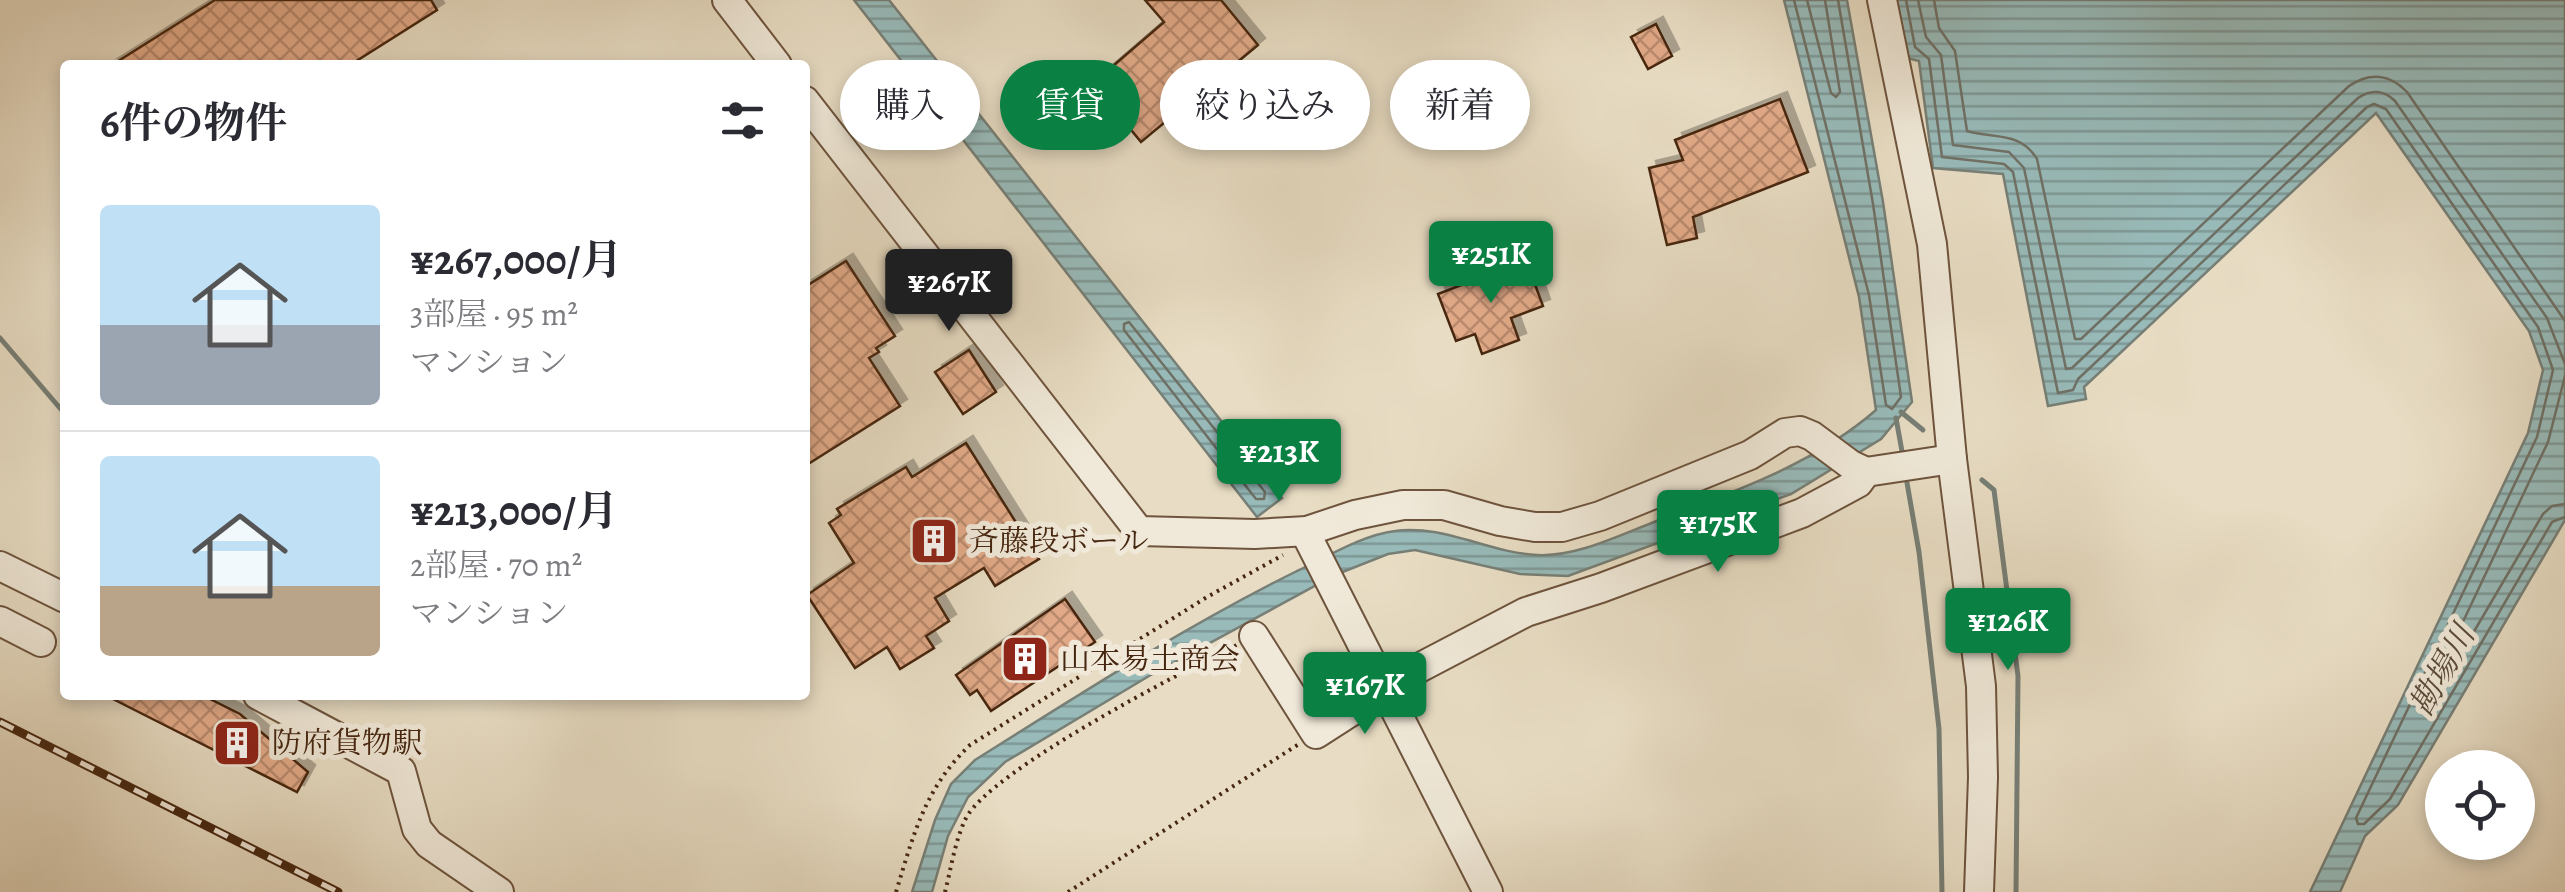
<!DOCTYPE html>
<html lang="ja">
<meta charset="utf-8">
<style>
:root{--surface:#fff;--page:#f2f2f3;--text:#2b2b33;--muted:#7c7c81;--line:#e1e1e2;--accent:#0b8043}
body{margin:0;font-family:Alegreya,"Noto Serif JP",serif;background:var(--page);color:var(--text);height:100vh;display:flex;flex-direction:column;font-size:38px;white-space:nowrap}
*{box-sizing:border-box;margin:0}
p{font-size:32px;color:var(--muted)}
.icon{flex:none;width:55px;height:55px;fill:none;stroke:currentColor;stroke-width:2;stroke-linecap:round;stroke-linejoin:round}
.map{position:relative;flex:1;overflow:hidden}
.panel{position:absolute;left:60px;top:60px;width:750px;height:640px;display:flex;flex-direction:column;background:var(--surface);border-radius:10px;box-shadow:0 5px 15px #0003}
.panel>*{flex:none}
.guide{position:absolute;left:840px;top:60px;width:950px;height:90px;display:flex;gap:20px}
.buttons{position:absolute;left:2425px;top:750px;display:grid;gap:20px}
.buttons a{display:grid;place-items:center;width:110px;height:110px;border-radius:50%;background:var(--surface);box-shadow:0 5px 15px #0003;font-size:50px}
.price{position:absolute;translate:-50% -85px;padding:0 22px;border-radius:10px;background:var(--accent);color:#fff;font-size:32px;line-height:65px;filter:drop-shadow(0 2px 5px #0008)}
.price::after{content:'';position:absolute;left:50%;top:60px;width:30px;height:22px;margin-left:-15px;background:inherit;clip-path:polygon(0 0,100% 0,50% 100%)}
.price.current{background:#222;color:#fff}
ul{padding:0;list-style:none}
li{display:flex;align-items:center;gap:30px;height:250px;padding:0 40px}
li+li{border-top:2px solid var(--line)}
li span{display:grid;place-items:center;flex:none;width:280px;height:200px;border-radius:10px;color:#555}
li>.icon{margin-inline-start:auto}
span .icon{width:120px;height:120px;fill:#fffc;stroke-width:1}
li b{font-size:42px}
h2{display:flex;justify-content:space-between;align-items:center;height:120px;padding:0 40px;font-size:42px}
.chip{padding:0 35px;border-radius:45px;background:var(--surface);box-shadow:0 5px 15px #0003;font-size:35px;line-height:90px}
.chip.current{background:var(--accent);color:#fff}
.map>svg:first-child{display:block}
.water{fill:url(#water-rules);stroke:#777f76;stroke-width:2.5}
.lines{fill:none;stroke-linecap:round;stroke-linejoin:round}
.shore{stroke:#6f7065;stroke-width:2.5}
.stream{stroke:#777f76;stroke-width:5}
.building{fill:url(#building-cross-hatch);stroke:#462610;stroke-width:2.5;filter:url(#shadow)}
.minor-casing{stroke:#6e543d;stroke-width:32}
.path{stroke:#462610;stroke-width:4;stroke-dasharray:2.5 5;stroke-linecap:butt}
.minor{stroke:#f0e9d9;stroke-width:28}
.rail-casing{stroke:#462610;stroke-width:9}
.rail{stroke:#f0e9d9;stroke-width:5;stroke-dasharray:15;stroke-linecap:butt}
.labels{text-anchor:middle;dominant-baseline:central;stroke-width:10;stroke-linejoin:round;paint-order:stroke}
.poi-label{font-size:30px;fill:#462610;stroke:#f0e9d9;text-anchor:start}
.water-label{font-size:32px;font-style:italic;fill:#5a4b3a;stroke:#f0e9d9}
</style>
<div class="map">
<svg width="2565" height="892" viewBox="0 0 2565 892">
<defs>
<pattern id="water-rules" width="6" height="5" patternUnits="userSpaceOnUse" patternTransform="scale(2.5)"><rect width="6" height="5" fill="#98bbba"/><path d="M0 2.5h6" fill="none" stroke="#7e9896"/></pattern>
<pattern id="building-cross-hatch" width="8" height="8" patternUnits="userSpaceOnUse" patternTransform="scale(2.5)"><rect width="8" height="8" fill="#e2aa88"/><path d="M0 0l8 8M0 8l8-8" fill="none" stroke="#b98a6e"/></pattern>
<filter id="shadow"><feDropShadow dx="7" dy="-7" stdDeviation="0" flood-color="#0004"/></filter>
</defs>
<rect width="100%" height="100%" fill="#e8ddc4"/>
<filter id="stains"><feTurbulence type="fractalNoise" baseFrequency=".002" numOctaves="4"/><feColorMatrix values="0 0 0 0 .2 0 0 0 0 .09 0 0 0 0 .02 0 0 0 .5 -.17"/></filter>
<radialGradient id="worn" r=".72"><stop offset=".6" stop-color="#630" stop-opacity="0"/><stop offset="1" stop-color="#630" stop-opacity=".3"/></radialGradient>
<g class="water">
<path d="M854 0H889L1282 498 1257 517Z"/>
<path d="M1784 0H1847L1883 202 1912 402 1881 439 1791 494 1568 576 1520 574 1415 550 1388 554 1335 575 1149 676 1005 762 968 797 948 836 932 892H912L935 820 951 784 975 760C1080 694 1186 626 1297 571 1327 557 1362 535 1395 531 1442 524 1490 553 1537 555 1576 557 1618 536 1654 522 1731 493 1813 465 1876 410L1859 297Z"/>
<path d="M1895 0H2565V520L2398 805 2365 836 2340 892H2310L2528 433 2543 370 2529 331 2376 113 2084 387 2086 399 2048 406 2003 174 1933 168 1919 61 1907 58Z"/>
</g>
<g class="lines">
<g class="shore">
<path d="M1794 0 1869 295 1886 405 1892 409 1901 397 1873 204 1838 0"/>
<path d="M1807 0 1831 93 1836 97 1840 92 1825 0"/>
<path d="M1906 0 1915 47 1929 59 1942 157 2004 164 2013 172 2058 393 2073 390 2078 379 2367 107 2374 104 2386 109 2538 327 2553 370 2537 437 2356 818 2358 824H2364L2390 799 2552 522 2565 517"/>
<path d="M1918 0 1926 37 1941 55 1953 145 2009 152 2024 168 2066 369 2072 368 2358 98C2371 89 2384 90 2395 101L2547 318 2565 364"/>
<path d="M1934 0 1939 28 1955 51 1967 131C1994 139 2020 131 2037 159L2075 339H2081L2349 86C2370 72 2390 74 2407 92L2565 321"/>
<path d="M1129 322 1265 492 1264 499H1256L1124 330V324Z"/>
<path d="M2565 376 2548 442 2443 664 2444 670 2452 669 2543 514 2552 506 2565 504"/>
</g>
<g class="stream">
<path d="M0 338 65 414"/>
<path d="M1901 412 1923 430"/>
<path d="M1896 418 1903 457"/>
<path d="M1906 477 1919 552 1939 729 1942 892"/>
<path d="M1982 480 1994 490 2018 676 2016 892"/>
<path d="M376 742 404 757 406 763"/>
</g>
</g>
<g class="building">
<path d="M215 0H431L437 10 350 65H112Z"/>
<path d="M1145 0H1221L1258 45 1141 142 1104 97 1111 92 1099 78 1164 22Z"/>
<path d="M1656 24 1672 56 1648 69 1631 37Z"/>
<path d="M1780 99 1808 172 1693 217 1697 238 1667 245 1649 168 1683 160 1675 140Z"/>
<path d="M1526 260 1543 306 1511 318 1519 340 1482 354 1475 334 1456 341 1438 294Z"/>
<path d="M846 261 895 336 876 348 879 352 869 358 900 406 805 466V287Z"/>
<path d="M969 350 996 392 963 414 935 372Z"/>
<path d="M966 443 1039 559 995 586 984 568 935 598 949 621 926 636 934 648 900 669 887 647 855 668 807 595 854 563 829 523 841 515 837 509 906 467 912 477Z"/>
<path d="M1065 599 1095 642 991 711 977 690 970 695 956 675Z"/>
<path d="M105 695H202L240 714 308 772 297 792Z"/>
</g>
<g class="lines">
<g class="minor-casing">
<g id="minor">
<path d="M727 0 777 65"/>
<path d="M1882 0 1932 244 1952 459 1981 686 1983 777 1979 892"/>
<path d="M805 101 1139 531 1255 534 1307 531 1355 515 1403 505H1444L1500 521 1535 527H1562L1600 516 1750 455 1785 433 1800 431 1812 436 1851 465 1866 472 1952 459"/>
<path d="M1307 531 1309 540 1488 892"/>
<path d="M0 566 65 598"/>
<path d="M0 621 41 642"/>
<path d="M1254 636 1316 734 1417 669 1526 612 1601 588 1802 513 1858 483 1866 472"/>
<path d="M258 695 401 771 417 829 429 844 499 892"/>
</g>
</g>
<g class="path">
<path d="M896 892C914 833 925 788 970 745L1207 597 1283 555"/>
<path d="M945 892C951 869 955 840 966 818 992 770 1181 672 1237 645"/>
<path d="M1068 892 1299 744"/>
</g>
<use href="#minor" class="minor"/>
<g class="rail-casing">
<path id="rail" d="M0 722 338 892"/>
</g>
<use href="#rail" class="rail"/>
</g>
<defs>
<g id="building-square" transform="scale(2.5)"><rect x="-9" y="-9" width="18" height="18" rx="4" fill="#8f2418" stroke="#f0e9d9"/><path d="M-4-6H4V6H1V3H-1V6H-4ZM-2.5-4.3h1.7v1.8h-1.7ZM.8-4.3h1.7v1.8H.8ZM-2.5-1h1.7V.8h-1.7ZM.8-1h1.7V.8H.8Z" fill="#fff"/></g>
</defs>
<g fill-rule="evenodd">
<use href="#building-square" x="934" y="541"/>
<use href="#building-square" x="1025" y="659"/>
<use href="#building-square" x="237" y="743"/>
</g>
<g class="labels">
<g class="poi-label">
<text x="969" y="541">斉藤段ボール</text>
<text x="1060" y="659">山本易土商会</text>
<text x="272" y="743">防府貨物駅</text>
</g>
<g class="water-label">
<text transform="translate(2442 670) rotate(-61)">勘場川</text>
</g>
</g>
<rect width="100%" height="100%" filter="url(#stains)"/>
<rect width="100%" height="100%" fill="url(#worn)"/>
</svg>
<div class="buttons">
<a><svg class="icon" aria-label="locate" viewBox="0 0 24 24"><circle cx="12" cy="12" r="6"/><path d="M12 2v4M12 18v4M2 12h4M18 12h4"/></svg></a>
</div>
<b class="price" style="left:1491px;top:306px">¥251K</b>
<b class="price current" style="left:949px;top:334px">¥267K</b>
<b class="price" style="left:1279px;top:504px">¥213K</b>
<b class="price" style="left:1718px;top:575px">¥175K</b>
<b class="price" style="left:2008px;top:673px">¥126K</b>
<b class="price" style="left:1365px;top:737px">¥167K</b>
<div class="guide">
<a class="chip">購入</a>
<a class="chip current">賃貸</a>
<a class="chip">絞り込み</a>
<a class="chip">新着</a>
</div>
<section class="panel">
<h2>6件の物件<svg class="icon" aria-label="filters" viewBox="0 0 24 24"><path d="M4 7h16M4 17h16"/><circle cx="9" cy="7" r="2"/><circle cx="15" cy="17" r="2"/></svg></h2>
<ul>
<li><span style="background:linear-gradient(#bfe0f5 60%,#9aa5b1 0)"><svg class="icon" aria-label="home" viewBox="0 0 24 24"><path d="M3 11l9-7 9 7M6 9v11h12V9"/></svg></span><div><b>¥267,000/月</b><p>3部屋 · 95 m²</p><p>マンション</p></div></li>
<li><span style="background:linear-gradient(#bfe0f5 65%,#b9a48a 0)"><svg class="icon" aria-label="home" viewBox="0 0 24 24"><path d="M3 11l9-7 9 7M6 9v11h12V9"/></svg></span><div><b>¥213,000/月</b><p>2部屋 · 70 m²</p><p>マンション</p></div></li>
</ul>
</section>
</div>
